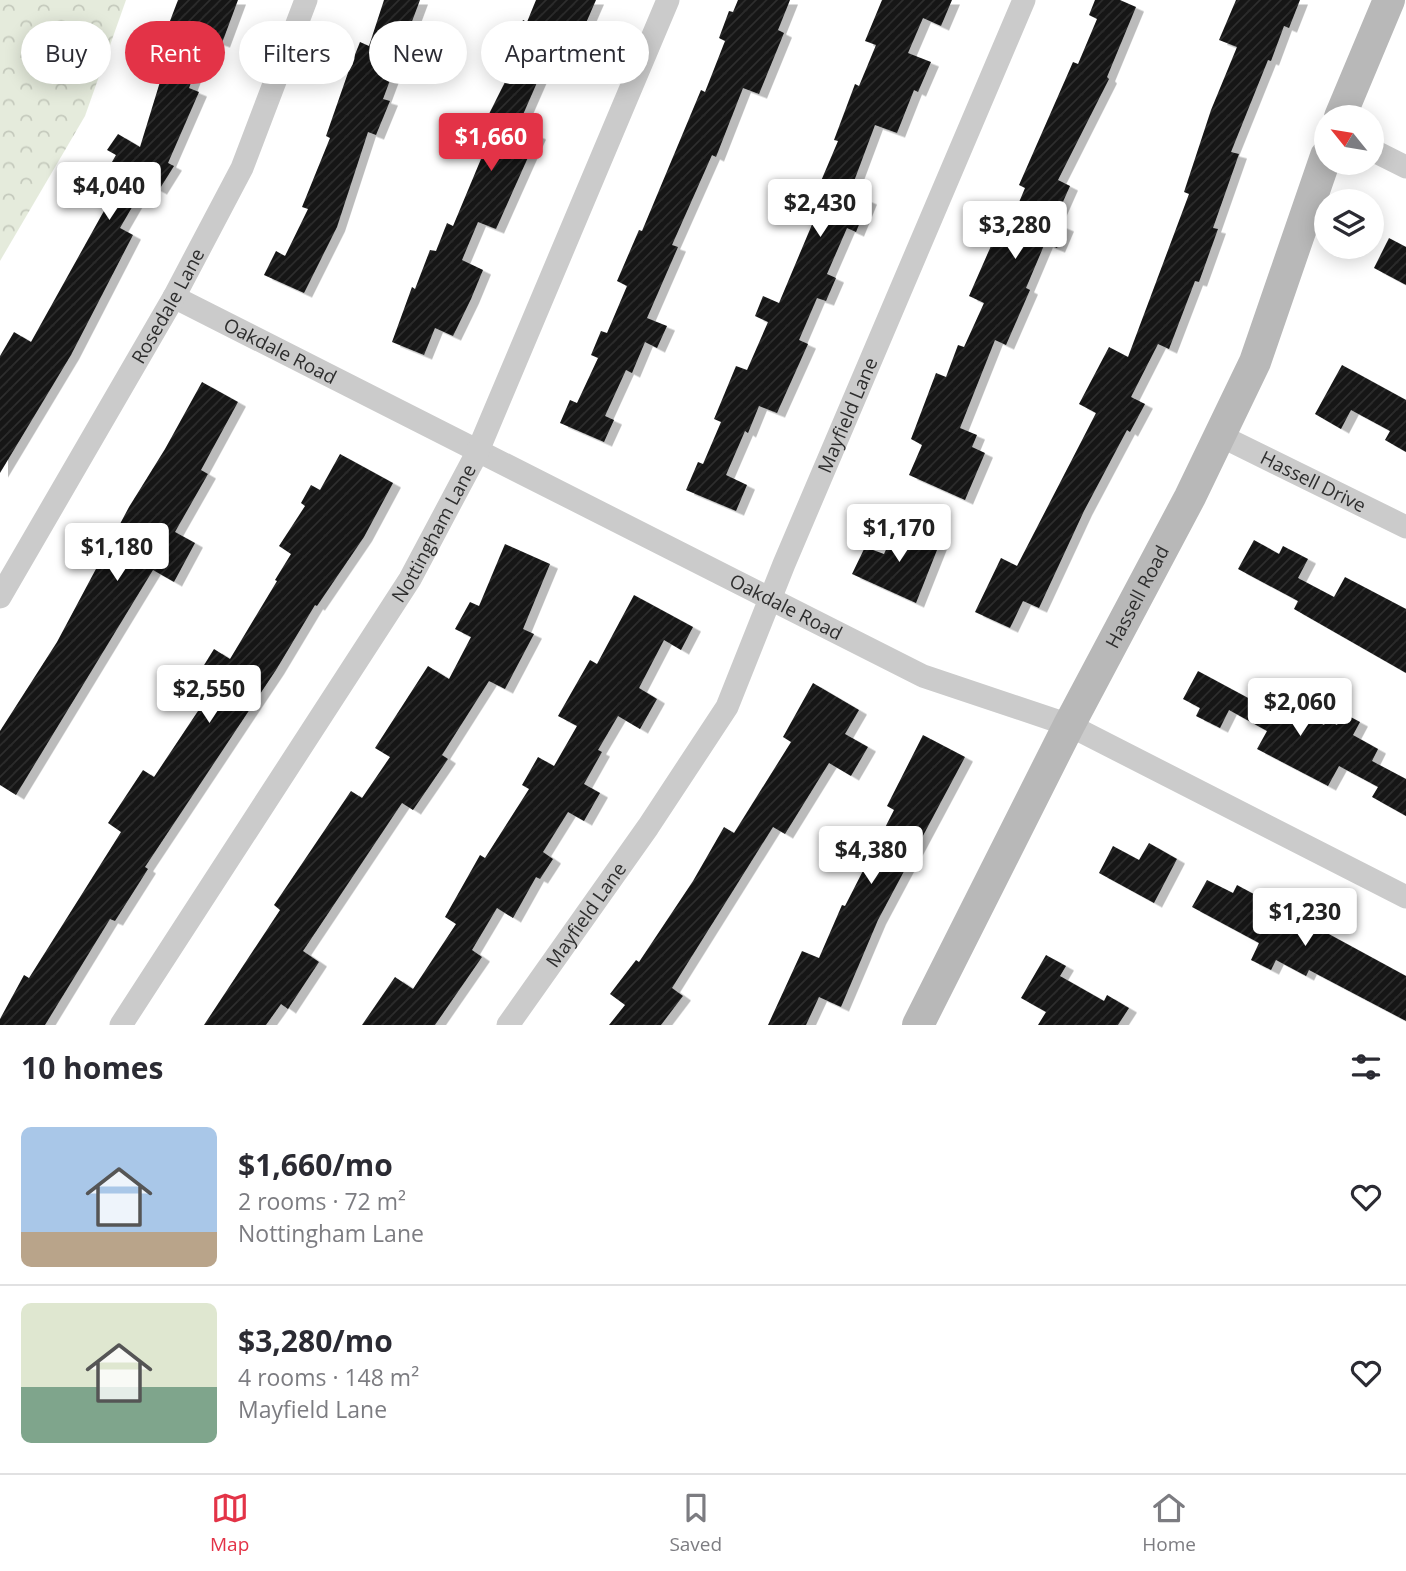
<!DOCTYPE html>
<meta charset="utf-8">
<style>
:root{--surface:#fff;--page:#f2f2f3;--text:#2b2b33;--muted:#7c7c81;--line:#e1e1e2;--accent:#e33347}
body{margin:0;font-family:"Open Sans",sans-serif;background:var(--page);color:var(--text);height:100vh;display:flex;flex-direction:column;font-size:26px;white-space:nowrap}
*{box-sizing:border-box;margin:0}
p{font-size:23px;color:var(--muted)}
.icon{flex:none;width:38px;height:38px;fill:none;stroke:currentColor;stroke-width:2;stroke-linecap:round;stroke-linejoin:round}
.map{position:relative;height:1025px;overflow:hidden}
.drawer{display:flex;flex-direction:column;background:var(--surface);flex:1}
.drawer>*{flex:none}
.hud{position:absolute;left:21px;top:21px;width:700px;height:63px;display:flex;gap:14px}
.needle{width:46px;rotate:300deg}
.fabs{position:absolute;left:1314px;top:105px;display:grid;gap:14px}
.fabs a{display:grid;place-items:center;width:70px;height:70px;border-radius:50%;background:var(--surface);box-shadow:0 4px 18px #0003;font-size:35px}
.price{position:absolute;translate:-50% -60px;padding:0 16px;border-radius:7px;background:#fff;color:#222;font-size:23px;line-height:46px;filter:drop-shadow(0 2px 4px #0008)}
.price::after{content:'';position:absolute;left:50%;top:42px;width:21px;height:16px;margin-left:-10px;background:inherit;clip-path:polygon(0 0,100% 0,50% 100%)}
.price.current{background:var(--accent);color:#fff}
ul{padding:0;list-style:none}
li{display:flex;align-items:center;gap:21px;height:175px;padding:0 21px}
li+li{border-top:2px solid var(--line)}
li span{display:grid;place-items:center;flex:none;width:196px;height:140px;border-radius:10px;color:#555}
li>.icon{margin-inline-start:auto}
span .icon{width:84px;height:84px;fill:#fffc;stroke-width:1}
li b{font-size:30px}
h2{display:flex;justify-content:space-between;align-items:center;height:84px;padding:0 21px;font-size:30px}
.tag{padding:0 24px;border-radius:32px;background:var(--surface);box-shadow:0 4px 18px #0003;font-size:24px;line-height:63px}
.tag.current{background:var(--accent);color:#fff}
.tabs{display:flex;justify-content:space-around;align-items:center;height:98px;border-top:2px solid var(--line);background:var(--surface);font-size:19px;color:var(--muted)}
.tabs a{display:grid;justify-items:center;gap:4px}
.tabs .current{color:var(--accent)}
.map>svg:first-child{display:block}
.park{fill:url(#park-crowns)}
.building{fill:url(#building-hatch);filter:url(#shadow)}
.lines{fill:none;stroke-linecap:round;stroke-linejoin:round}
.street{stroke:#cbcbcb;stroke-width:23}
.secondary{stroke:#b8b8b8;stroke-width:32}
.labels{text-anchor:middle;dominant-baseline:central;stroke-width:7;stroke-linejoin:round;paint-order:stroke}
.street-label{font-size:19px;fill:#2e2e2e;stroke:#fff}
</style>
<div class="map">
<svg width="1406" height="1025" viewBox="0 0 1406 1025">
<defs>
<pattern id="park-crowns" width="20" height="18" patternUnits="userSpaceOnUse" patternTransform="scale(1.75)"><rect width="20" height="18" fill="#e5ebdc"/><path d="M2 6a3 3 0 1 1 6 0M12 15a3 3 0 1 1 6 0" fill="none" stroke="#c5cabd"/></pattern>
<pattern id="building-hatch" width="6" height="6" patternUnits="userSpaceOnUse" patternTransform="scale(1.75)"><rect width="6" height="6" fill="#151515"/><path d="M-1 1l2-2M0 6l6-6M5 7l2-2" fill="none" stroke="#2f2f2f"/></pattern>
<filter id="shadow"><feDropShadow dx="8" dy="4.5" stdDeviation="0" flood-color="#0004"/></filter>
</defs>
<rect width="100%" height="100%" fill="#fff"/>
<path class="park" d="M0 0H126L85 116 0 261Z"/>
<g class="building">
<path d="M178 0H238L222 43 208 38 189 88 199 92 168 163 174 166 159 190 146 183 120 228 133 235 71 355 0 473V356L14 332 31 342 110 200 95 191 116 155 107 150 118 134 140 147 167 59 157 55Z"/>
<path d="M384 0H420L383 99 390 101 376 135 368 132 337 227 304 293 264 275 276 251 285 256 308 209 302 207 330 138 326 136 350 67 360 42 369 46Z"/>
<path d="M536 0H596L566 69 546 62 518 126 538 135 496 229 478 222 462 260 483 270 471 299 453 336 435 328 424 355 392 342 412 287 415 289 430 250 436 251 447 223 453 226 486 147 475 142 508 76 503 75 523 20 527 22Z"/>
<path d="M738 0H790L778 30 784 33 759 94 743 88 716 157 712 155 672 245 678 247 647 318 667 326 657 348 645 342 632 373 626 370 605 416 614 420 604 442 560 423 570 400 577 403 598 358 591 355 601 331 607 333 627 286 617 281 639 230 642 231 701 90 705 92 725 41 719 38 729 11 733 12Z"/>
<path d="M882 0H952L941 26 923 18 908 53 931 62 918 92 914 90 897 133 875 125 850 192 869 200 856 232 847 228 827 274 836 278 826 301 817 298 799 340 808 344 777 413 759 406 748 433 745 431 726 475 747 485 736 511 686 490 698 462 703 464 721 422 714 419 736 366 747 370 768 322 755 316 763 296 779 303 816 215 804 210 817 180 821 181 838 141 834 140 855 84 859 86 876 45 865 41Z"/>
<path d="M1095 0H1120L1136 7 1107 77 1109 79 1058 180 1070 186 1054 222 1066 227 1057 248 1045 243 1026 288 1030 290 1006 345 995 340 960 428 977 435 972 447 985 453 965 500 909 475 922 445 911 439 936 373 946 377 958 345 964 347 984 303 969 296 998 230 1006 233 1025 188 1019 185 1073 62 1078 64 1097 19 1089 15Z"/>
<path d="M1236 0H1300L1289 28 1284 26 1271 61 1268 60 1231 152 1239 154 1213 228 1218 229 1199 282 1195 281 1169 349 1158 344 1131 397 1145 404 1130 432 1127 430 1084 511 1039 608 1023 601 1010 628 975 612 1001 558 1017 566 1096 413 1079 404 1109 347 1128 357 1189 194 1184 192 1211 110 1237 47 1219 40Z"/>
<path d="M1389 238 1406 247V285L1374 268Z"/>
<path d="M1342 365 1406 400V452L1385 440 1390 431 1351 410 1341 429 1315 414Z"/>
<path d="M202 382 238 402 201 470 208 474 175 532 195 543 174 582 153 570 16 795 0 785V731L57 642 129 507 165 449Z"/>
<path d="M340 454 393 483 364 537 317 606 315 605 276 670 145 867 148 869 115 921 110 919 45 1025H0V1019L24 975 29 978 121 832 108 823 143 770 154 777 198 711 216 679 201 670 214 649 230 659 277 581 275 580 291 554 279 546 305 506 301 503 311 485 320 490Z"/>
<path d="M897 526 939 545 916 603 852 574 865 547 884 554Z"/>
<path d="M1254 540 1279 554 1283 546 1308 559 1298 578 1334 597 1345 577 1406 609V673L1294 609 1298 601 1238 569Z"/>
<path d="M505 544 550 564 523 629 534 634 505 689 489 681 442 755 448 759 413 810 402 803 303 951 319 962 288 1009 281 1004 266 1025H204L280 910 274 905 351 791 362 798 390 757 375 748 428 666 449 679 471 637 455 629 470 602 479 606Z"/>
<path d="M634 595 693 627 681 650 664 640 639 688 657 699 640 729 618 716 598 750 602 752 584 784 600 793 584 821 568 812 543 852 553 859 540 879 536 877 513 918 497 908 472 950 482 957 435 1025H362L395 977 413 989 456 924 445 917 480 855 485 858 529 789 522 785 538 757 554 766 577 726 558 716 590 660 597 664Z"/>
<path d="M1198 671 1250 699 1256 688 1324 725 1327 720 1337 725 1343 713 1360 722 1353 735 1378 749 1372 761 1406 779V816L1372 797 1378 787 1339 766 1328 786 1257 749 1267 731 1229 710 1220 728 1196 716 1200 708 1183 699Z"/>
<path d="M813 683 859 710 845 734 868 747 851 776 829 763 785 834 773 827 672 988 683 996 661 1025H609L625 1005 610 994 636 960 639 962 693 881 724 827 734 833 791 742 783 737Z"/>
<path d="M923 735 965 757 878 920 841 1007 819 997 806 1025H768L802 951 819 958 842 905 845 906 894 810 887 806Z"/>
<path d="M1149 843 1177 859 1154 903 1099 873 1113 846 1139 860Z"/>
<path d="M1207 880 1233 893 1237 885 1261 898 1257 906 1299 928 1303 920 1406 976V1021L1309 970 1306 976 1276 960 1271 970 1251 960 1259 943 1192 907Z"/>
<path d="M1046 955 1066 966 1060 976 1104 1001 1107 995 1129 1008 1118 1025H1038L1046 1012 1021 998Z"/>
</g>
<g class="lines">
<g class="street">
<path d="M1372 150 1406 167"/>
<path id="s1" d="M174 297 923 676 1069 725 1406 897"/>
<path id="s2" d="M1219 435 1406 527"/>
<path id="s3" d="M0 597 174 297 242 168 306 0"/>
<path id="s4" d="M121 1025 410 579 477 453 668 0"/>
<path id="s5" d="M508 1025 648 827 727 707 784 564 1024 0"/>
</g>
<g class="secondary">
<path d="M1340 117 1389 0"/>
<path id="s6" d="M918 1025 1069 725 1190 497 1255 362 1326 156"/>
</g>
</g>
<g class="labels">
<g class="street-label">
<text stroke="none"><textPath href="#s3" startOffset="336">Rosedale Lane</textPath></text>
<text stroke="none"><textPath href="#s1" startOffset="119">Oakdale Road</textPath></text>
<text stroke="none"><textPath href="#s5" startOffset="702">Mayfield Lane</textPath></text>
<text stroke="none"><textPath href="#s2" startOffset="105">Hassell Drive</textPath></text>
<text stroke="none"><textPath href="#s4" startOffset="583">Nottingham Lane</textPath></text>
<text stroke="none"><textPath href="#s6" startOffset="481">Hassell Road</textPath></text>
<text stroke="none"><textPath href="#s1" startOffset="686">Oakdale Road</textPath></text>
<text stroke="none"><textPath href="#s5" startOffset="135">Mayfield Lane</textPath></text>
</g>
</g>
</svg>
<div class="fabs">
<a><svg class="needle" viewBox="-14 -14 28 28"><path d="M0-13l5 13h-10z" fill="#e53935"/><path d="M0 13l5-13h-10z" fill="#7c7c81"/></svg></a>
<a><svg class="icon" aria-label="layers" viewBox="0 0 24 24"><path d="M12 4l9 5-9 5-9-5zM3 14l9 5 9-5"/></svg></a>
</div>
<b class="price current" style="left:491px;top:173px">$1,660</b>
<b class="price" style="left:109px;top:222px">$4,040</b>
<b class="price" style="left:820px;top:239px">$2,430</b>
<b class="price" style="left:1015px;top:261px">$3,280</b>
<b class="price" style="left:899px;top:564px">$1,170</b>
<b class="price" style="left:117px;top:583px">$1,180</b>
<b class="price" style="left:209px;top:725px">$2,550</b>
<b class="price" style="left:1300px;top:738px">$2,060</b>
<b class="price" style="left:871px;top:886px">$4,380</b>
<b class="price" style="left:1305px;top:948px">$1,230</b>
<div class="hud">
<a class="tag">Buy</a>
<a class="tag current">Rent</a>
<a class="tag">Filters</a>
<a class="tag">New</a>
<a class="tag">Apartment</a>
</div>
</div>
<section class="drawer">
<h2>10 homes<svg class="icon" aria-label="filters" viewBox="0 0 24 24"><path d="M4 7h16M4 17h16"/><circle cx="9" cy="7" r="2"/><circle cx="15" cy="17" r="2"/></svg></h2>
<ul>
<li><span style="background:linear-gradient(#a9c7e8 75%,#b9a48a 0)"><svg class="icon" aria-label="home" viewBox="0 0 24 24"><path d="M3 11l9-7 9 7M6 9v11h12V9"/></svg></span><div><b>$1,660/mo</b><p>2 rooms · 72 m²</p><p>Nottingham Lane</p></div><svg class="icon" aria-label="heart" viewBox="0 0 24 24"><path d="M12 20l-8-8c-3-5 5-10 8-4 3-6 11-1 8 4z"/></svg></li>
<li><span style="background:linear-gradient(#dfe7d0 60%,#7fa58c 0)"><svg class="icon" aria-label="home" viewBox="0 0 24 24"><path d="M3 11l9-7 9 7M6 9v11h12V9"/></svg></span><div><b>$3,280/mo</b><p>4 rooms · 148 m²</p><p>Mayfield Lane</p></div><svg class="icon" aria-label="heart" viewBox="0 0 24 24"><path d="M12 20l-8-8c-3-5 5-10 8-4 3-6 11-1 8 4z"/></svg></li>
</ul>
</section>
<nav class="tabs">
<a class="current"><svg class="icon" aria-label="map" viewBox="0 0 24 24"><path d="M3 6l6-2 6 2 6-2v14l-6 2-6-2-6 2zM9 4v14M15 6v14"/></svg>Map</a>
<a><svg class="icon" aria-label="saved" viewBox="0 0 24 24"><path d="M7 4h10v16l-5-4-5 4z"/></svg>Saved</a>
<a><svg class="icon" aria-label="home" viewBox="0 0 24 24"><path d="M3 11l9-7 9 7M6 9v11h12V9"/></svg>Home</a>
</nav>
